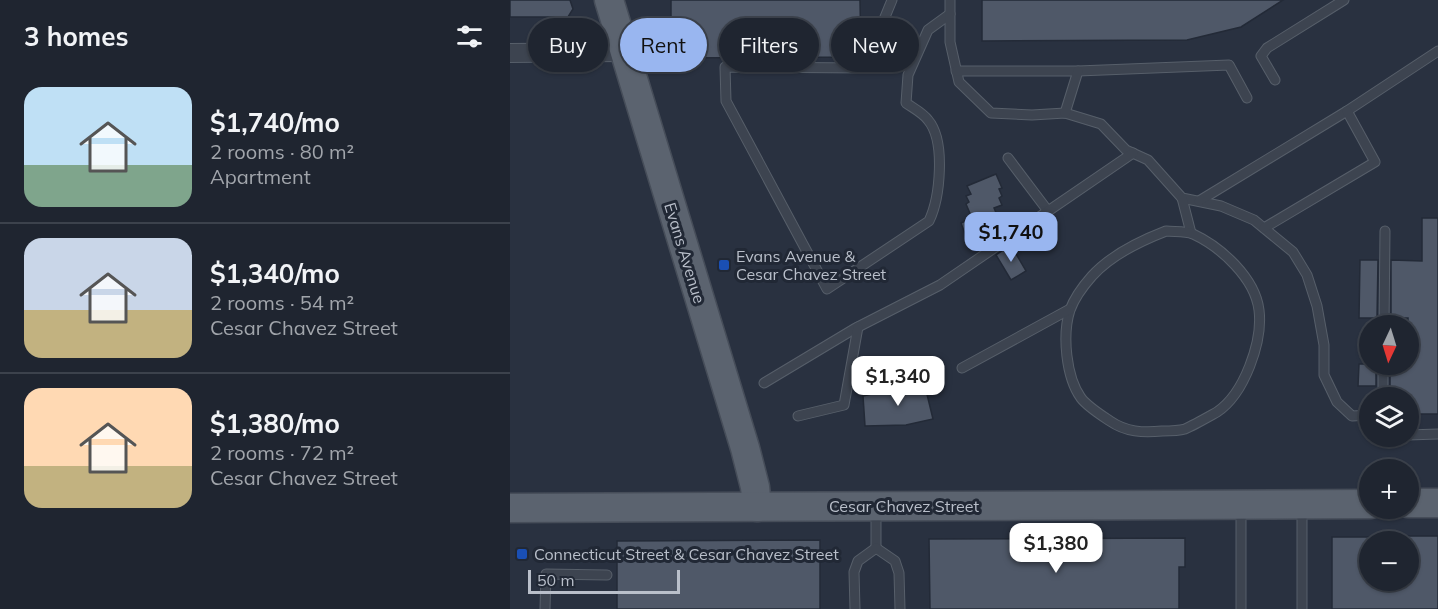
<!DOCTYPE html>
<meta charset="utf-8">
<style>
:root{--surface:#1f2530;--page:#272d38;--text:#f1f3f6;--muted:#a1a5ab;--line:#3c424c;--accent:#99b6f0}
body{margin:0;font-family:Mulish,sans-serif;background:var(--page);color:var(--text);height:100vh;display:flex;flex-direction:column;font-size:22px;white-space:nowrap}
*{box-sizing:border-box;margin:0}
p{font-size:20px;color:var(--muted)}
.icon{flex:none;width:33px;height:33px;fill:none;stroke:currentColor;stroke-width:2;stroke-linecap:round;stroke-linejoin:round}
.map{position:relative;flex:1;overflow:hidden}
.side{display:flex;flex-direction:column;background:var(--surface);width:510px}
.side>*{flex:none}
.banner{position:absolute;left:18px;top:18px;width:570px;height:54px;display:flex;gap:12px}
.needle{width:39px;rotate:184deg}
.controls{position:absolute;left:849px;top:315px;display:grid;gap:12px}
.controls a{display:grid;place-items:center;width:60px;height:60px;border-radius:50%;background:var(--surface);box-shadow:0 2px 4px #0004,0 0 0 2px var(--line);font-size:30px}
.scale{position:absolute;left:18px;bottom:15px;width:152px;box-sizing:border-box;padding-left:6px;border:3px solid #b9bfca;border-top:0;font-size:16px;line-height:21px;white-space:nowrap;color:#b9bfca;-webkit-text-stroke:4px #212835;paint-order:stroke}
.price{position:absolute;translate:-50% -51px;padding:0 14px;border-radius:12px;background:#fff;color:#222;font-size:20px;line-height:39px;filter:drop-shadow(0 2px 3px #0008)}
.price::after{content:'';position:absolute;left:50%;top:36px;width:18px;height:14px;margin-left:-9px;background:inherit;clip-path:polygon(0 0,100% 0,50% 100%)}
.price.current{background:var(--accent);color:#111}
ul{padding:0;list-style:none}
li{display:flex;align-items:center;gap:18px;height:150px;padding:0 24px}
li+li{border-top:2px solid var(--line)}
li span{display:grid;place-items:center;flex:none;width:168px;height:120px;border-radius:18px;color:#555}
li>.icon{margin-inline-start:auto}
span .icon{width:72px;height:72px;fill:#fffc;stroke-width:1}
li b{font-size:26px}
h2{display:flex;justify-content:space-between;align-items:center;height:72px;padding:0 24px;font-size:26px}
.chip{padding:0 21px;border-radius:27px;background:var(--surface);box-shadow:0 2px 4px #0004,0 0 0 2px var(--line);font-size:21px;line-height:54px}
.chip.current{background:var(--accent);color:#111}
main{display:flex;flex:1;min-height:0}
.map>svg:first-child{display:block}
.building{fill:#4f5868;stroke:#232a37;stroke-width:1.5}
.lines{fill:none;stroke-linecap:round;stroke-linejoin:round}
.lane-casing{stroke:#575f6a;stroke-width:11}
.street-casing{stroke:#575f6a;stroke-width:20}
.primary-casing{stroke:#464d59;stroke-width:31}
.lane{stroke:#3d4450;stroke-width:9}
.street{stroke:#3d4450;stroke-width:18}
.primary{stroke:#5b636f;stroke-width:28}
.transit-dot{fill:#1a4fb4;stroke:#212835;stroke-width:2}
.labels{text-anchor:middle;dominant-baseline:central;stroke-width:6;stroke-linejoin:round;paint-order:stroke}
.street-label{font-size:16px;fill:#b9bfca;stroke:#212835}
.poi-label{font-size:16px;fill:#b9bfca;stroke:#212835;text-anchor:start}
</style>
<main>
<section class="side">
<h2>3 homes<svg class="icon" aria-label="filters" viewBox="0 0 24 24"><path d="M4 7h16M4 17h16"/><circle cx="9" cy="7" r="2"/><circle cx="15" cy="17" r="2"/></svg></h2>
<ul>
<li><span style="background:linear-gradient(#bfe0f5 65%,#7fa58c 0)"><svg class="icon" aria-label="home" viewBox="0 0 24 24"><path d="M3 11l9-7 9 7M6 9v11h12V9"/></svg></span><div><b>$1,740/mo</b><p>2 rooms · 80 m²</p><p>Apartment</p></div></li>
<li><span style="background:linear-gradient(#c9d6e8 60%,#c2b280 0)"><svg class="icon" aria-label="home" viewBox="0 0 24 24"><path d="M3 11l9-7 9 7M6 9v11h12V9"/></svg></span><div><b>$1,340/mo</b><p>2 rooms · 54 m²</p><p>Cesar Chavez Street</p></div></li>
<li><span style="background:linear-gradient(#ffd9b3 65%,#c2b280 0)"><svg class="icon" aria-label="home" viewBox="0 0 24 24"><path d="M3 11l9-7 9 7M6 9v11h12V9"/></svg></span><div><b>$1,380/mo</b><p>2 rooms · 72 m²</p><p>Cesar Chavez Street</p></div></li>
</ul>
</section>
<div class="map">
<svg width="928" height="609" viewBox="0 0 928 609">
<rect width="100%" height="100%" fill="#293140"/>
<g class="building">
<path d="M0 0H60L63 9 58 17H0Z"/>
<path d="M161 0H350L351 57 161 58Z"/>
<path d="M472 0H773L731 27 677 40 472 41Z"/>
<path d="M486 174 492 188 489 189 492 196 489 198 492 205 484 208 487 215 470 222 477 237 459 245 451 223 462 218 456 204 459 202 456 196 461 194 457 186Z"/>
<path d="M912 218H928V414H898V398H886V387H880V364H898V318H881V260L912 261Z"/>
<path d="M501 245 516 271 501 280 486 255Z"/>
<path d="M850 260H868L867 318H849Z"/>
<path d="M849 364H866V386H848Z"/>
<path d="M414 382 423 419 396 425 355 426 353 396Z"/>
<path d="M898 536H928V609H822V537H860V580H898Z"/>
<path d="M675 538V567H669V609H420L419 539Z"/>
<path d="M310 540V609H107V541Z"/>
</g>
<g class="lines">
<g class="lane-casing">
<g id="lane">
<path d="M382 0 354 68 215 67 216 101 317 289 419 221C430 198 436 141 418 120 413 113 403 108 396 103L398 75 418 30 440 14"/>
<path d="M440 0V42L449 82 481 113 522 115 555 113 591 124 616 150 638 160 672 198 711 206 744 220 783 252 797 275 807 306 814 345V375L827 402 842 416 860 415"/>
<path d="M446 71H568L719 65 737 98"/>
<path d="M765 80 751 56 757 48 834 0"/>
<path d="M555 113 568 71"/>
<path d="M498 158 538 211"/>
<path d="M672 198 681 233"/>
<path d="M689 201 837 111 928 51"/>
<path d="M754 228 865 162 837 111"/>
<path d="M656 231C664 232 675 231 683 234 711 247 745 278 749 310 753 342 734 394 707 412 698 417 684 425 675 429 668 431 659 431 652 431 633 433 616 432 600 421 591 415 578 407 571 398 556 377 552 335 560 310 564 299 574 285 582 276 601 255 630 241 656 231Z"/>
<path d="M874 326 875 231"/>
<path d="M452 368 560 309"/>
<path d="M254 383 344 329 430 285 623 153"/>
<path d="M873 398V364"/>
<path d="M288 416 334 405 348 327"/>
<path d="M898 435 928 434"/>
<path d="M792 506V609"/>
<path d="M731 507V609"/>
<path d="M366 509V548"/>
<path d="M366 548 385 561 389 573 390 609"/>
<path d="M35 609 36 574 97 575"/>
<path d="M345 609 344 572 348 561 366 548"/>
</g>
</g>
<g class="street-casing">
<path id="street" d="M0 53 114 52"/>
</g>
<g class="primary-casing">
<g id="primary">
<path d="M99 0 235 448 245 487 247 507"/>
<path d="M898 503H928"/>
<path d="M0 508 860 504"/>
</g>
</g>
<use href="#lane" class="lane"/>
<use href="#street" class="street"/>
<use href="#primary" class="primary"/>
</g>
<g class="transit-dot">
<rect x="208" y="259" width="12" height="12" rx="3"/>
<rect x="6" y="548" width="12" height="12" rx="3"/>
</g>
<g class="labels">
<g class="street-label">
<text transform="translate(175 253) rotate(73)">Evans Avenue</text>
<text x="394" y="506">Cesar Chavez Street</text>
</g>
<g class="poi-label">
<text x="226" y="256">Evans Avenue &amp;<tspan x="226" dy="18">Cesar Chavez Street</tspan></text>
<text x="24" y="554">Connecticut Street &amp; Cesar Chavez Street</text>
</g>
</g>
</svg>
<div class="controls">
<a><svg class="needle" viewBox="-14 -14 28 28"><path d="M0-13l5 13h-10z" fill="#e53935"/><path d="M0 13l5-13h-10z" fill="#a1a5ab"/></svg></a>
<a><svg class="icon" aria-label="layers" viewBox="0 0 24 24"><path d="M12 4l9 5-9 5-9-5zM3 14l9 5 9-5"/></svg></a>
<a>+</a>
<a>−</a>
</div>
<div class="scale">50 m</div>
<b class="price current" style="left:501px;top:263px">$1,740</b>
<b class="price" style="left:388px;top:407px">$1,340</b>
<b class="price" style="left:546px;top:574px">$1,380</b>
<div class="banner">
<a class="chip">Buy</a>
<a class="chip current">Rent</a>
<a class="chip">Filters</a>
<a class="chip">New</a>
</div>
</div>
</main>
